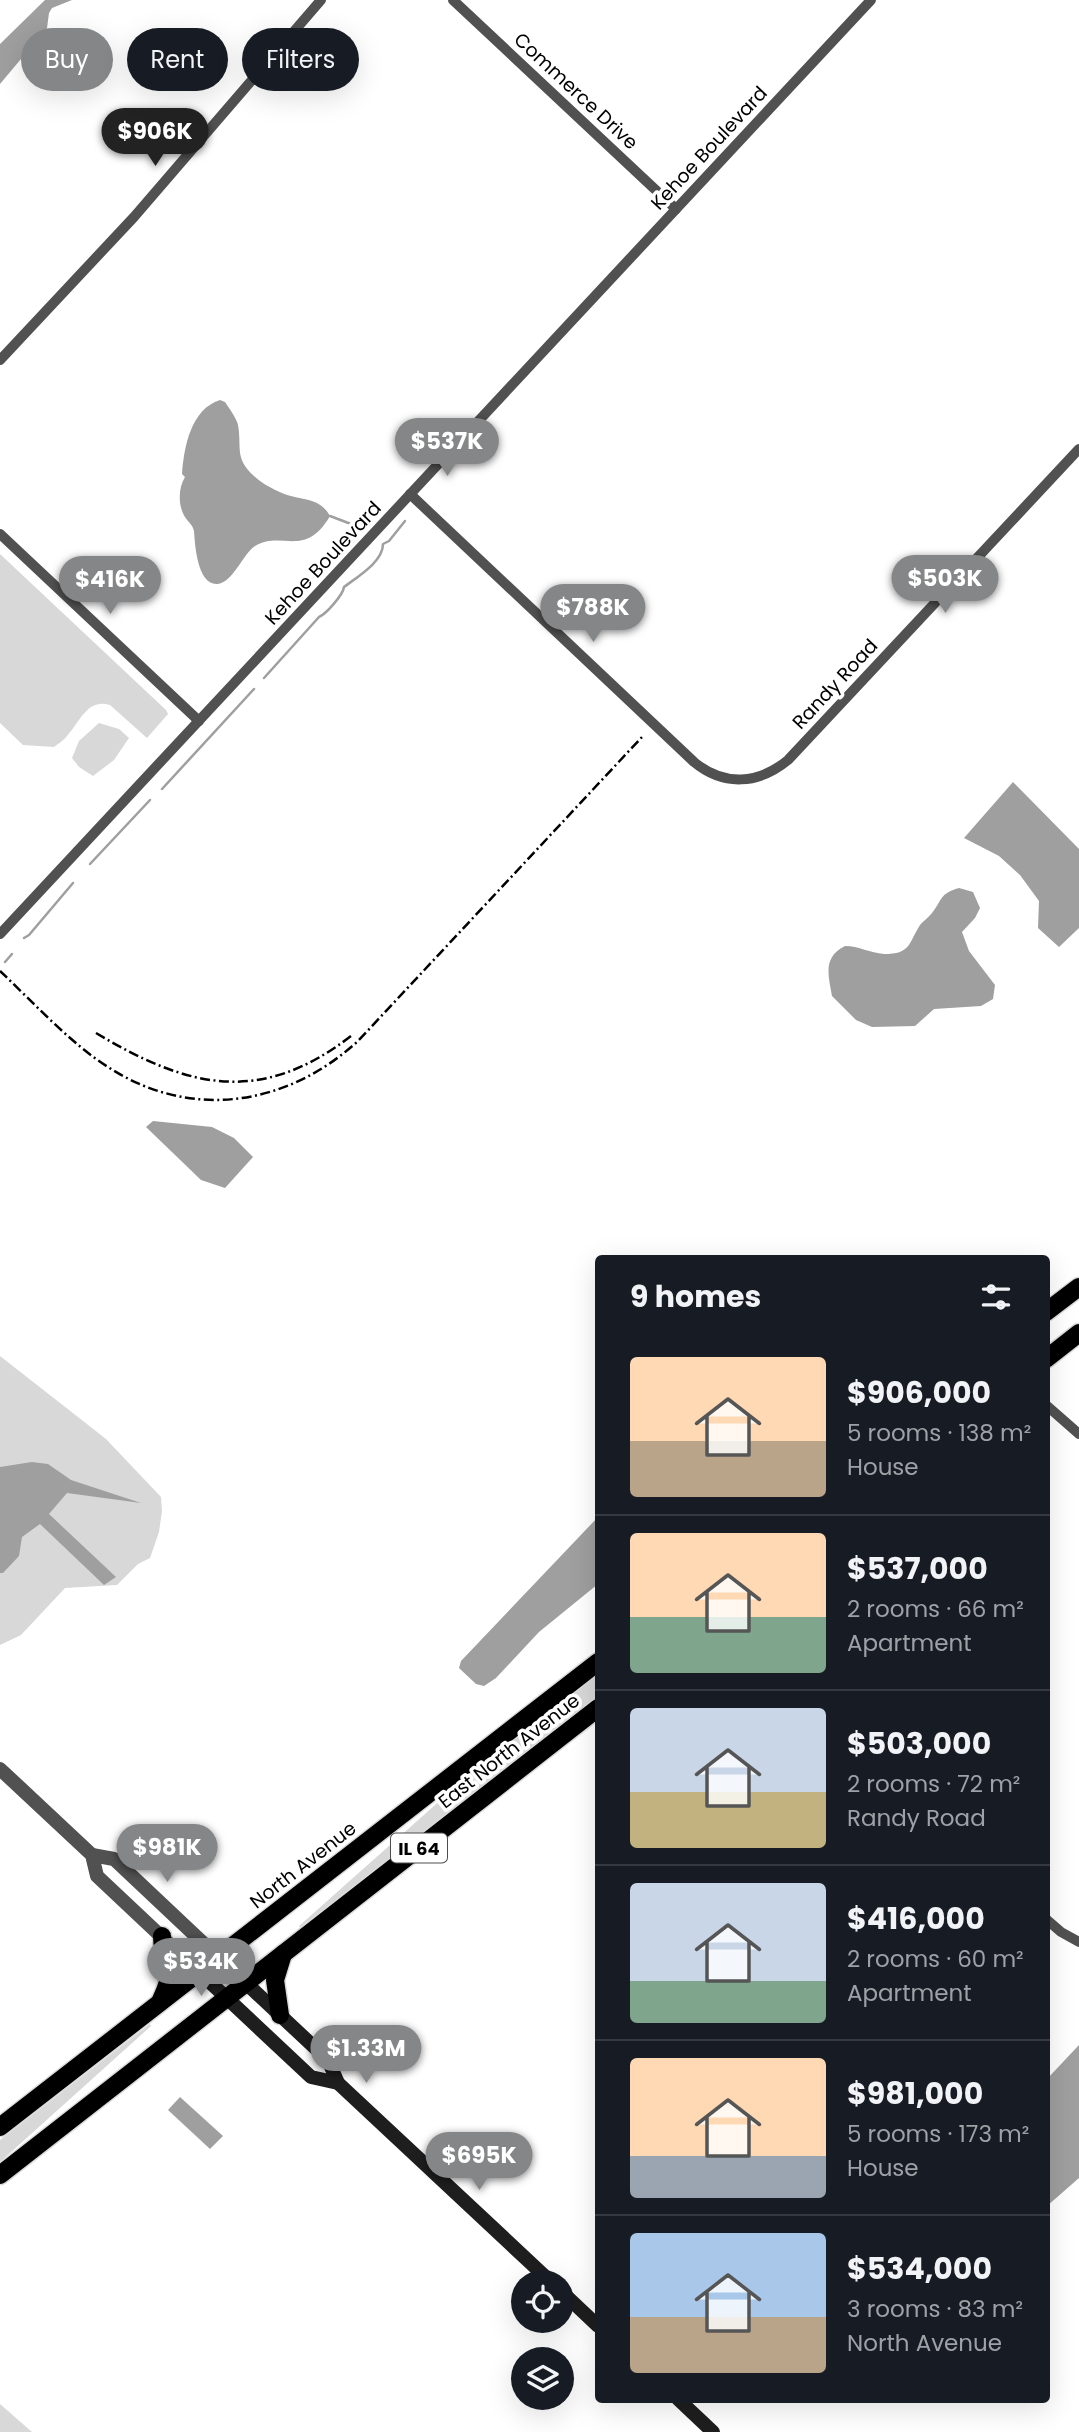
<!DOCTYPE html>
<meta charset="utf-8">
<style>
:root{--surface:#171b24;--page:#242831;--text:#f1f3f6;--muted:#9ea1a6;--line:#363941;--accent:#858687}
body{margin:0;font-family:Poppins,sans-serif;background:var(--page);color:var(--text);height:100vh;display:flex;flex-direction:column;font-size:26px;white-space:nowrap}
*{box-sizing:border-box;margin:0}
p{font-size:23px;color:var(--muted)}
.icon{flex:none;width:38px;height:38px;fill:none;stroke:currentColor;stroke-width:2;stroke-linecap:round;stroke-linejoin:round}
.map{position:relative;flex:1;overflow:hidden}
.sheet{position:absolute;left:595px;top:1255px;width:455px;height:1148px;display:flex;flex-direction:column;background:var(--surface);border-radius:7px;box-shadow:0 7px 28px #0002}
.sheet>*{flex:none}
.hud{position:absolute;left:21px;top:28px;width:469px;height:63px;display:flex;gap:14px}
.controls{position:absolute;left:511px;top:2270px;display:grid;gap:14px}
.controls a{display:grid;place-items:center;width:63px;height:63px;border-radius:50%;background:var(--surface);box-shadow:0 7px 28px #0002;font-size:35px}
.price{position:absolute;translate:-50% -60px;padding:0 16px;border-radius:24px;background:var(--accent);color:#fff;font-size:23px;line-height:46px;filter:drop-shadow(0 2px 4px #0008)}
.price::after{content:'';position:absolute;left:50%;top:42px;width:21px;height:16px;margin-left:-10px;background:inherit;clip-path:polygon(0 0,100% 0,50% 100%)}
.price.active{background:#222;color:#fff}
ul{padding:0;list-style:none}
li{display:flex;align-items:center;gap:21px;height:175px;padding:0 35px}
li+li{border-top:2px solid var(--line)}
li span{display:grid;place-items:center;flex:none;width:196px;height:140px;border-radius:7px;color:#555}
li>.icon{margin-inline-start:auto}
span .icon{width:84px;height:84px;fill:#fffc;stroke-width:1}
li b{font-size:30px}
h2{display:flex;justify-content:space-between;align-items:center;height:84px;padding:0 35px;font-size:30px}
.pill{padding:0 24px;border-radius:32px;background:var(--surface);box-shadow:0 7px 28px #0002;font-size:24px;line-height:63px}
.pill.active{background:var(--accent);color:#fff}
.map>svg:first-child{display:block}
.green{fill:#d8d8d8}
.water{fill:#9f9f9f}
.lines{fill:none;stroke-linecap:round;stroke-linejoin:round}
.stream{stroke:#9f9f9f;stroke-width:2.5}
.primary-casing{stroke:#dbdbdb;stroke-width:21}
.minor{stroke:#515151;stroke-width:10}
.tertiary{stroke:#515151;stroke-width:14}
.secondary{stroke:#1e1e1e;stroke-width:14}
.primary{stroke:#000;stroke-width:18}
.rail{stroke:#000;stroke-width:2.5;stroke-dasharray:10 3.5 2 3.5;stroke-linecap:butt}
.labels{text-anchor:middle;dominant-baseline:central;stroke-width:7;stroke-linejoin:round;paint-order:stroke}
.shield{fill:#fff;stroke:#4c4c4c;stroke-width:2}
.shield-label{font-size:18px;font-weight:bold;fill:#000}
.street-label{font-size:19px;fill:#000;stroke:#fff}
</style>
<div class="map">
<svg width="1079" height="2432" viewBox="0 0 1079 2432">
<rect width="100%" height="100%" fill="#fff"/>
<g class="green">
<path d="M0 554 166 710 168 714 147 738 110 705C87 698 80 722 67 736 64 740 58 744 54 747L23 745 0 723Z"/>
<path d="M99 723 119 729 129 738 114 760 93 776 79 767 72 758 79 741Z"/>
<path d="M0 1356 106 1439 161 1497 162 1511 159 1532 150 1558 138 1564 117 1585 65 1588 21 1635 0 1645Z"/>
<path d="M598 1673V1696L301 1929 299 1926 471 1773Z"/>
<path d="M150 2024 151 2026 0 2162V2140Z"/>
<path d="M0 2404 32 2432H0Z"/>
</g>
<g class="water">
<path d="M45 0H72L52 8 49 13 47 28 0 84V44Z"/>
<path d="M220 400 225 402C229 408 237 419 238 425 242 447 234 458 254 476 261 483 273 489 282 493 300 501 319 496 330 516 305 559 282 530 255 546 243 554 233 582 218 584 197 586 195 544 194 531 193 525 188 522 185 517 178 506 178 488 185 477L182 474C184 447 191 409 220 400Z"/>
<path d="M1013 782 1079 849V928L1059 947 1038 928 1039 901 1020 875 999 856 964 838Z"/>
<path d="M959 888 973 892 980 908 975 918 962 932 969 951 995 985 993 999 981 1006 934 1009 915 1026 872 1027 856 1020 832 996C828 974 823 957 845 946 859 946 870 953 884 954 911 954 908 944 920 925 923 921 928 918 932 913 943 899 939 894 959 888Z"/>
<path d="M153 1121 212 1127 234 1138 253 1157 225 1188 201 1180 146 1127Z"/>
<path d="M32 1462 48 1464 71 1480 141 1503 67 1493 49 1514 116 1577 104 1585 40 1524 22 1537 19 1556 3 1573H0V1467Z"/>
<path d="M598 1517V1584L539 1632 496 1678 484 1686 476 1684 459 1668 461 1661Z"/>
<path d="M1079 2045V2178L1047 2206V2079Z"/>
<path d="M180 2097 223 2136 210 2149 168 2110Z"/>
</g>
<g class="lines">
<g class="stream">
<path d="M330 516 359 527"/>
<path d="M264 678 319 617C326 614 343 595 344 587 357 577 383 562 383 544L389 541 405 521"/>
<path d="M162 789 254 689"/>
<path d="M90 864 150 800"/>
<path d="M24 938 29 935 73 883"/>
<path d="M5 962 12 954"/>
</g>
<g class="primary-casing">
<g id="primary">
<path d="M1046 1312 1079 1287"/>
<path d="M1046 1359 1079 1333"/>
<path d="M160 2002C165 1991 172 1977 169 1964 165 1954 162 1948 162 1936"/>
<path d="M280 2015 275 1980 283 1954"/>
<path d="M0 2127 598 1662"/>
<path d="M0 2175 598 1708"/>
</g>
</g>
<g class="minor">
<path d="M453 0 676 209"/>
<path d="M0 360 134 217 321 0"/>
<path d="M410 494 694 762C724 787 759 784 788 760L1079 449"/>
<path d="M0 534 199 721"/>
<path d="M0 934 871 0"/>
<path d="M1046 1405 1079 1434"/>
<path d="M1046 1919 1061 1932 1079 1942"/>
</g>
<g class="tertiary">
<path d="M0 1769 92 1855 97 1876 199 1972"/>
<path d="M92 1855 114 1859 218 1957"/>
</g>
<g class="secondary">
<path d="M218 1957 328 2060 338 2083 551 2282"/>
<path d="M199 1972 311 2077 338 2083"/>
<path d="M562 2292 598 2326"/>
<path d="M678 2399 713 2432"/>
</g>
<use href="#primary" class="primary"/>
<g class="rail">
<path d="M0 971C33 1002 70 1043 108 1067 191 1121 287 1106 358 1041L642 737"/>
<path d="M96 1033C188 1088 260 1106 351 1036"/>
</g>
</g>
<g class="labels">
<rect class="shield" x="391" y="1833.5" width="56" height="29" rx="5"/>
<g class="shield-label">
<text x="419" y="1848">IL 64</text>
</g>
<g class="street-label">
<text transform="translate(576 91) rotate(43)">Commerce Drive</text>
<text transform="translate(709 148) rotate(-47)">Kehoe Boulevard</text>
<text transform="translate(323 563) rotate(-47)">Kehoe Boulevard</text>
<text transform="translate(835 684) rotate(-47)">Randy Road</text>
<text transform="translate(509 1751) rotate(-38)">East North Avenue</text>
<text transform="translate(303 1865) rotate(-38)">North Avenue</text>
</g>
</g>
</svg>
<div class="controls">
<a><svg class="icon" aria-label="locate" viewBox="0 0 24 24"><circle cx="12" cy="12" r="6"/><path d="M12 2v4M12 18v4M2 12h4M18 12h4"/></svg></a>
<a><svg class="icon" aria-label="layers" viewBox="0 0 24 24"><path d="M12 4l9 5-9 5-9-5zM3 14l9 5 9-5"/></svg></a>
</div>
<b class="price active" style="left:155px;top:168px">$906K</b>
<b class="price" style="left:447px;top:478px">$537K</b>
<b class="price" style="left:945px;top:615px">$503K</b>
<b class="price" style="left:110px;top:616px">$416K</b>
<b class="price" style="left:593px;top:644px">$788K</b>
<b class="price" style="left:167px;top:1884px">$981K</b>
<b class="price" style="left:201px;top:1998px">$534K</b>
<b class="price" style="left:366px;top:2085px">$1.33M</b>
<b class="price" style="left:479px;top:2192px">$695K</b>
<div class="hud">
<a class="pill active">Buy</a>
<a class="pill">Rent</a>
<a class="pill">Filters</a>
</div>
<section class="sheet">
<h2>9 homes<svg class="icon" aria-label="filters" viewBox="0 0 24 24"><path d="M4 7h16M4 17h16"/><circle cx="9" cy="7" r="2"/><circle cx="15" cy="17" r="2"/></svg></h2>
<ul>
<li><span style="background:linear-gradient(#ffd9b3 60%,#b9a48a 0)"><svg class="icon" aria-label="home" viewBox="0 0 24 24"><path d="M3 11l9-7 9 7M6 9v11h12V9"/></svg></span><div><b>$906,000</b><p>5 rooms · 138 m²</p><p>House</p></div></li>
<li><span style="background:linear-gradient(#ffd9b3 60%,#7fa58c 0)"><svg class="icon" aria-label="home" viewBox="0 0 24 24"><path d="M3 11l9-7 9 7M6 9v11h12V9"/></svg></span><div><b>$537,000</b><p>2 rooms · 66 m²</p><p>Apartment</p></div></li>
<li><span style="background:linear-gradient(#c9d6e8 60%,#c2b280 0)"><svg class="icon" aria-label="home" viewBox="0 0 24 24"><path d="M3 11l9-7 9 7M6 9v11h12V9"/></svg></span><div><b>$503,000</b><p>2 rooms · 72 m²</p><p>Randy Road</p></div></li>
<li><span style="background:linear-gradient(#c9d6e8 70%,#7fa58c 0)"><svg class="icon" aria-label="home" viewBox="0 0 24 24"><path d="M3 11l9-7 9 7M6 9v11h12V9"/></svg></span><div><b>$416,000</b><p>2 rooms · 60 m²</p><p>Apartment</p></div></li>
<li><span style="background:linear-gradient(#ffd9b3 70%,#9aa5b1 0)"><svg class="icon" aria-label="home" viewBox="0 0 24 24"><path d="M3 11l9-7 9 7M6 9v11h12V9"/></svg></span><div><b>$981,000</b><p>5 rooms · 173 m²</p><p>House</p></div></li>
<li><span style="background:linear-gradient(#a9c7e8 60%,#b9a48a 0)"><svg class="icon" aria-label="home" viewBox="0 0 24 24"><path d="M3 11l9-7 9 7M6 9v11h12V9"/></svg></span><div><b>$534,000</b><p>3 rooms · 83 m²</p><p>North Avenue</p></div></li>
</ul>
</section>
</div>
